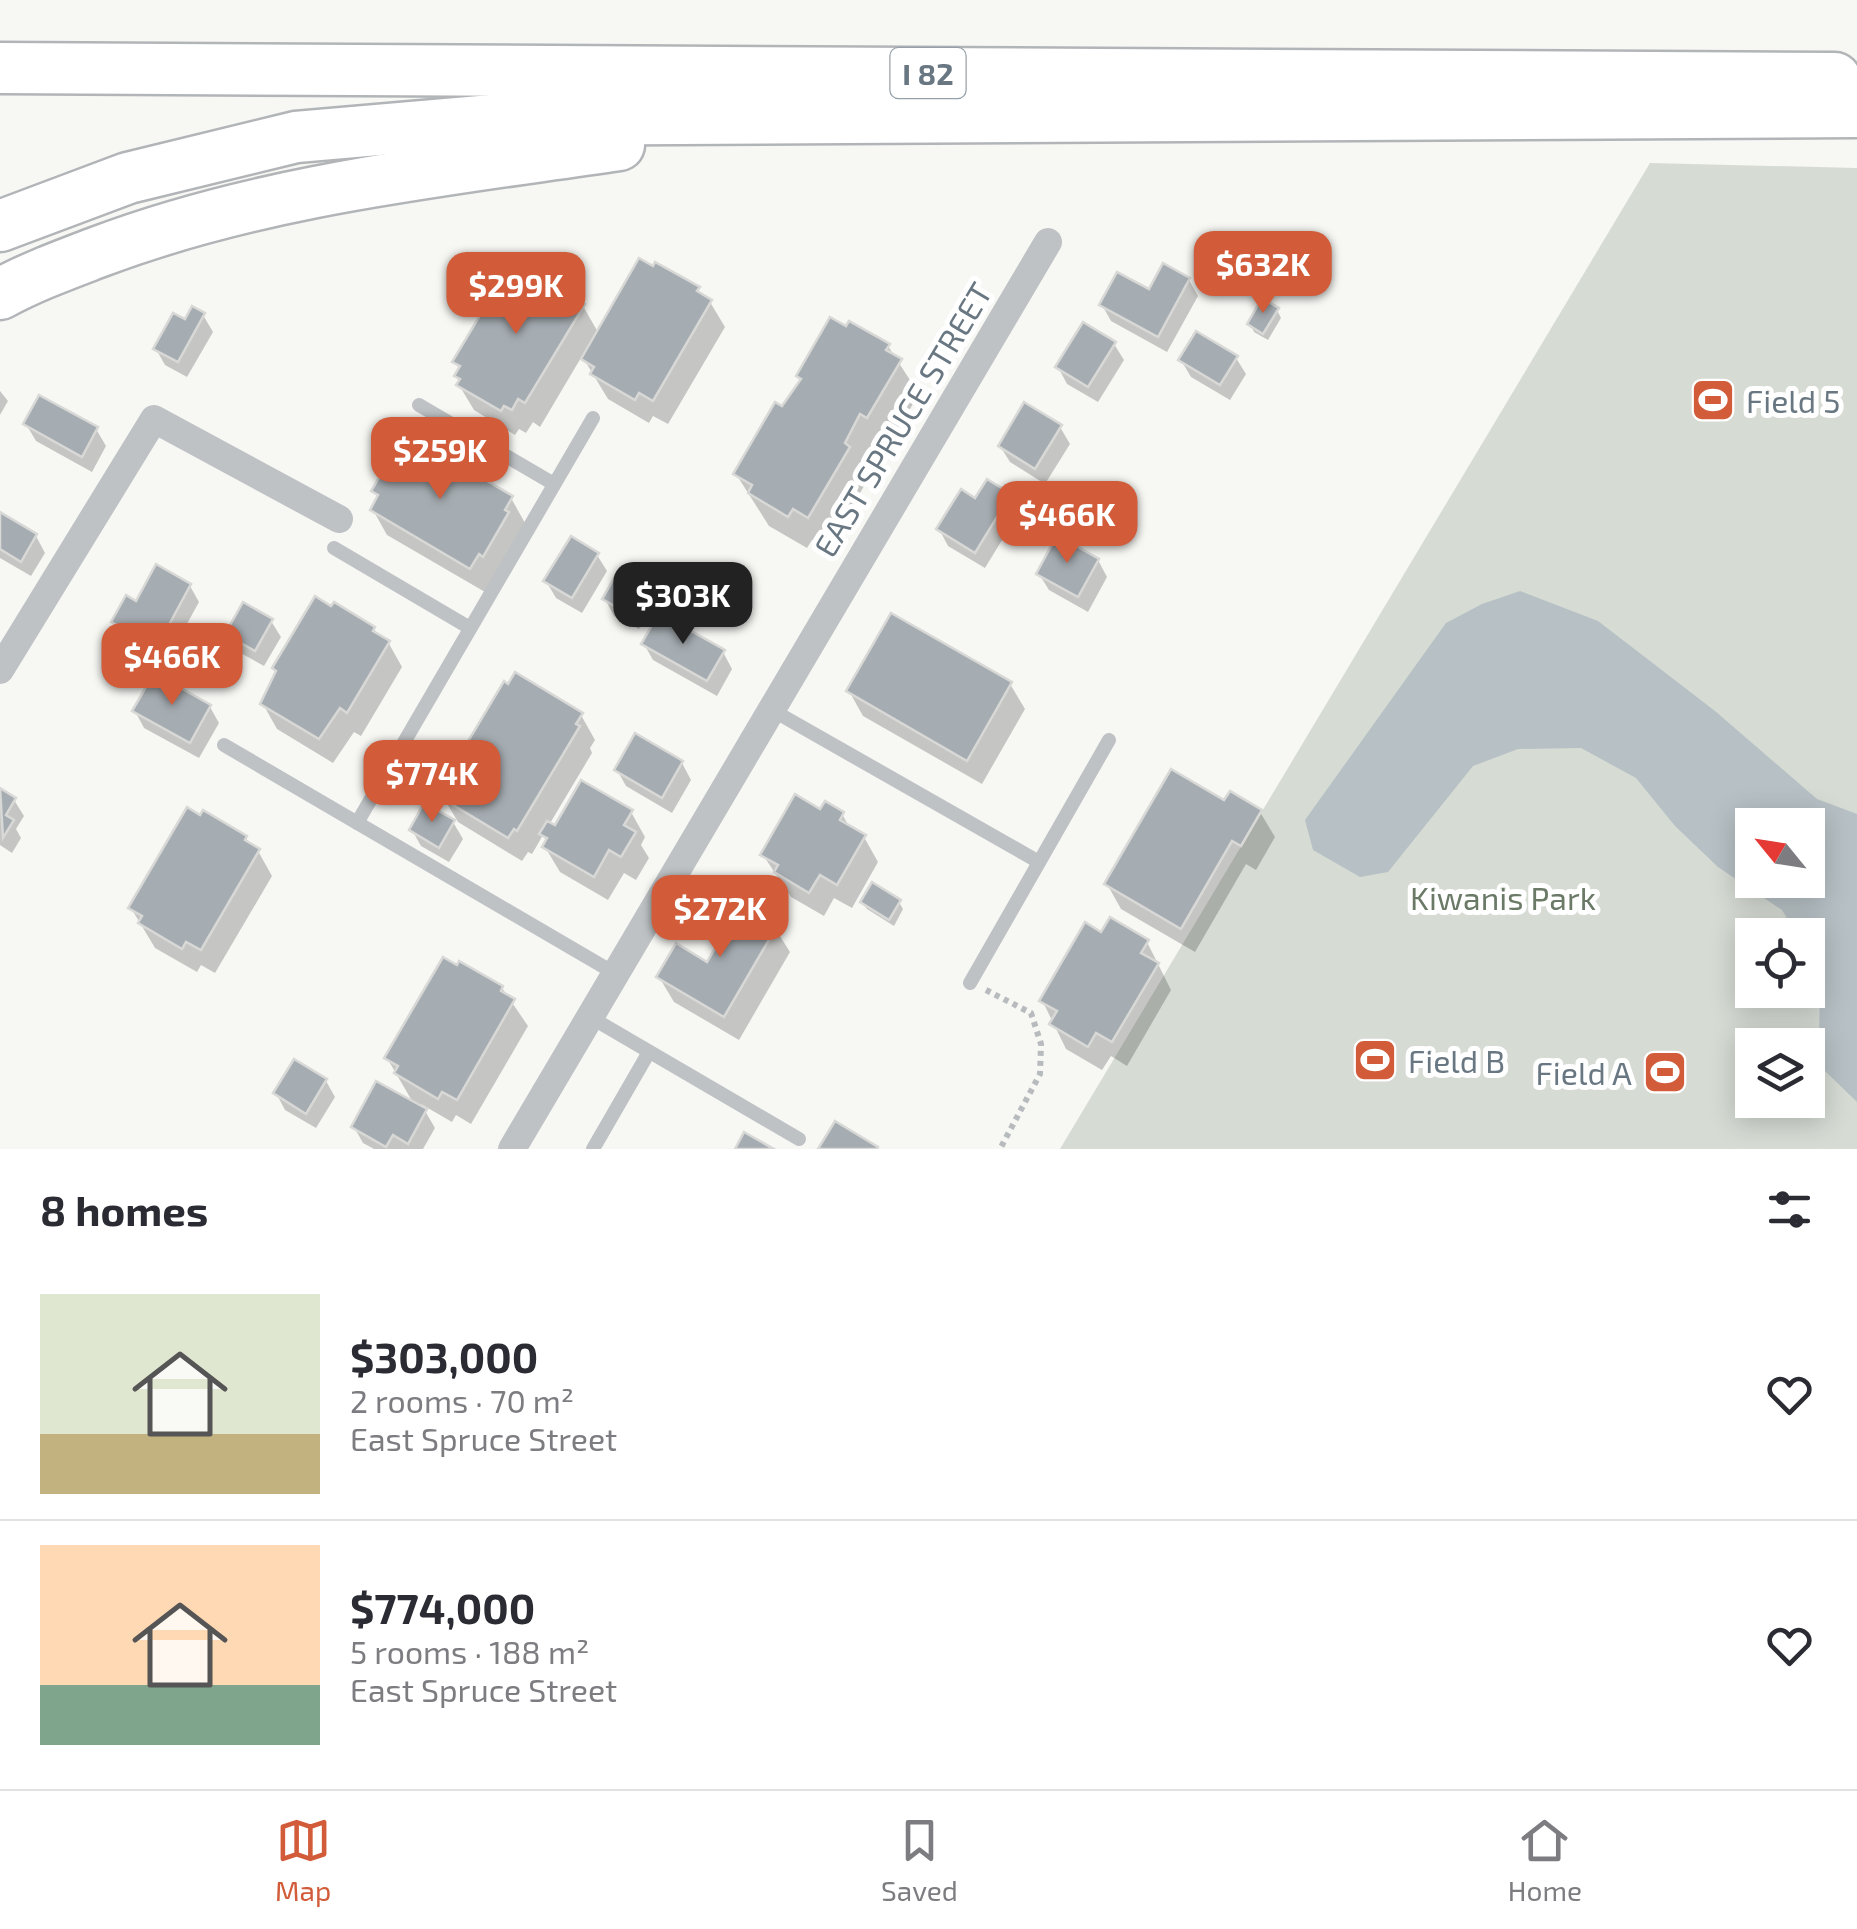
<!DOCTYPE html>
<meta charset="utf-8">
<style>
:root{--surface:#fff;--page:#f2f2f3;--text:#2b2b33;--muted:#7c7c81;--line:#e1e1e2;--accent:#d25c39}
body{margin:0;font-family:"Exo 2",sans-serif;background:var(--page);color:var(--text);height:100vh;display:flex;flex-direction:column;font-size:38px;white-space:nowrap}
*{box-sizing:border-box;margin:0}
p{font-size:32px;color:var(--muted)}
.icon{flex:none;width:55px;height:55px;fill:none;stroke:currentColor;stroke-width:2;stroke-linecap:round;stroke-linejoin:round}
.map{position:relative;height:1149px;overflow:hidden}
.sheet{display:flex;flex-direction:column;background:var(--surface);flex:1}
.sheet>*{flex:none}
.needle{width:65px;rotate:300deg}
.tools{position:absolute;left:1735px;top:808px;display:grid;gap:20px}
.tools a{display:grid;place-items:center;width:90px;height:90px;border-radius:0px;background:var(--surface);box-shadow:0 5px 25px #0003;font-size:50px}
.price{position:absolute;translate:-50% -85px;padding:0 22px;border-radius:20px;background:var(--accent);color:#fff;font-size:32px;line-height:65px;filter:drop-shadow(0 2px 5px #0008)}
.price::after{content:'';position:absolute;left:50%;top:60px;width:30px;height:22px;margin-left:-15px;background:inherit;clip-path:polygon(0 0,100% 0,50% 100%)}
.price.on{background:#222;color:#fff}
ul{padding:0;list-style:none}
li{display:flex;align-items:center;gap:30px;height:250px;padding:0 40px}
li+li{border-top:2px solid var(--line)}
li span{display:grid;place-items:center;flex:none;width:280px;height:200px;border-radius:0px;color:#555}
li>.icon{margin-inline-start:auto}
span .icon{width:120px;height:120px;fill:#fffc;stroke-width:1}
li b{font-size:42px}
h2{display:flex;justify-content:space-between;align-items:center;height:120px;padding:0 40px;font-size:42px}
.tab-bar{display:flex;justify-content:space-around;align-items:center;height:140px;border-top:2px solid var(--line);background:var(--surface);font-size:28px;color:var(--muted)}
.tab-bar a{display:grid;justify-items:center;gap:5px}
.tab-bar .on{color:var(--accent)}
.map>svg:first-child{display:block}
.green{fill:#d6dbd4;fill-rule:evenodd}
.water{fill:#b7c1c5;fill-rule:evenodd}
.shadow{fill:#0003}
.building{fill:#a6adb2;stroke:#d8d8d6;stroke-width:2.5}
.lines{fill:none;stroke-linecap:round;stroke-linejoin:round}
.motorway-casing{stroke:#b2b5b8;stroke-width:55}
.path{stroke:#b8bbbd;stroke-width:6;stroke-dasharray:5 5;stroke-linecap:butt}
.service{stroke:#bec2c5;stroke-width:14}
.minor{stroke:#bec2c5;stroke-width:28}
.motorway{stroke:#fff;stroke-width:50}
.labels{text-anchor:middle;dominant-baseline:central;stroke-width:10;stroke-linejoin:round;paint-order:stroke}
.shield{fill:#fff;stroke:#96a0a8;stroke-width:2.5}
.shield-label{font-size:30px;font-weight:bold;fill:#697782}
.poi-label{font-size:32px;fill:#697782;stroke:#fff;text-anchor:start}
.street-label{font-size:32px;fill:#697782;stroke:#fff}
.park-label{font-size:32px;fill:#6b7a67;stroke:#fff}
</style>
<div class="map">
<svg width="1857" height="1149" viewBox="0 0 1857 1149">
<rect width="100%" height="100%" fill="#f7f7f4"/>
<path class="green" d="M1650 163 1857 168V1149H1060ZM1752 825H1808V880H1752ZM1752 935H1808V990H1752ZM1752 1045H1808V1100H1752Z"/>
<path class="water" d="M1520 591 1598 621 1715 711 1817 799 1857 814V1102L1824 1070 1819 1048 1820 976 1808 954V935H1797L1782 910 1718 867 1675 826 1636 778 1581 748 1518 749 1473 766 1388 872 1360 877 1313 850 1305 820 1446 623 1482 604ZM1752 825H1808V880H1752Z"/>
<g class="shadow">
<path d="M1189 280 1198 296 1167 352 1111 321 1102 305Z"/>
<path d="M698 289 703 298 710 302 725 327 668 424 653 416 649 423 608 399 582 356 540 427 533 422 526 433 519 429 515 435 474 410 459 385 457 376 460 370 455 362 570 293 583 306 599 334Z"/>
<path d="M1277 310 1281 318 1268 340 1254 332 1250 324Z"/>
<path d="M203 315 213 332 187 377 165 365 156 349 186 323Z"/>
<path d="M1114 344 1124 360 1098 402 1067 384 1058 367Z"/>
<path d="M888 346 919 394 886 449 879 444 863 474 867 481 827 549 812 540 807 548 769 526 736 474 802 382 799 376Z"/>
<path d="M1236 358 1246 374 1230 400 1191 377 1181 360Z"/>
<path d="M0 391 8 401 0 415Z"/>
<path d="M26 424 96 429 106 446 92 472 36 441Z"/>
<path d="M1060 427 1070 444 1045 484 1010 462 1000 446Z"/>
<path d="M374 491 511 498 525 523 485 592 387 535 373 510 379 500Z"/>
<path d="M1009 496 1019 512 985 568 948 546 939 529 976 501Z"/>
<path d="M0 515 36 536 45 553 31 576 0 558Z"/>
<path d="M597 555 607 571 582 613 556 598 546 581Z"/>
<path d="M1098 560 1107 577 1088 612 1049 590 1039 574Z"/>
<path d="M190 586 199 602 166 662 124 639 114 622Z"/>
<path d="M657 592 667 608 662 618 723 652 732 669 717 696 653 660 644 644 658 620 647 614 639 629 614 616 605 599Z"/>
<path d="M271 621 281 637 264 666 237 651 227 634Z"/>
<path d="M374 628 378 637 388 642 402 667 361 736 354 732 333 763 277 729 263 704 277 673 275 668Z"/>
<path d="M1010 684 1025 709 982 784 863 716 849 691Z"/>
<path d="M210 707 219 723 199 758 144 728 135 711Z"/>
<path d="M581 715 595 740 590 748 592 753 549 825 556 829 631 812 645 837 641 845 649 858 636 880 624 873 608 900 560 872 545 847 547 843 543 835 532 854 528 852 522 861 458 822 443 797Z"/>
<path d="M682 763 691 780 672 813 626 786 617 770Z"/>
<path d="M0 791 14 800 24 816 16 829 21 838 12 853 0 845Z"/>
<path d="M1225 804 1260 812 1275 837 1256 870 1246 864 1195 952 1121 909 1107 884Z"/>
<path d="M821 812 842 814 851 830 864 837 878 862 852 908 834 898 824 916 791 897 763 855Z"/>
<path d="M453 822 463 839 449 862 421 846 412 830Z"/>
<path d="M245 838 258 851 272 876 215 973 201 965 197 972 155 948 131 908Z"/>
<path d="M862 902H899L903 909 894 926 867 909Z"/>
<path d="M735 920 775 928 790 952 739 1040 674 1002 659 977 708 965 719 946 706 924Z"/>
<path d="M1102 935 1147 942 1171 990 1127 1066 1111 1056 1102 1070 1066 1049 1042 1000Z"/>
<path d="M502 988 528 1026 471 1124 456 1115 452 1122 421 1104 435 1128 423 1149H374L363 1143 354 1127 415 1106 387 1058Z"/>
<path d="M326 1081 335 1097 316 1128 285 1110 276 1093Z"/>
</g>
<g class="building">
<path d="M639 258 653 266 655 262 700 287 697 291 712 300 653 401 639 393 635 400 590 374 594 367 581 359Z"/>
<path d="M512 262 525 270 528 265 571 291 569 295 585 304 525 403 518 399 512 410 504 406 501 411 456 385 460 379 454 376 460 366 452 362Z"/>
<path d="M1163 263 1190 278 1158 337 1099 305 1117 272 1149 289Z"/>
<path d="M1262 298 1279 308 1263 334 1247 324Z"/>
<path d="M192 306 205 313 178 362 153 349 173 313 185 319Z"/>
<path d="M830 317 846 326 849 321 890 344 886 350 902 359 867 418 860 414 845 443 850 447 808 518 793 509 788 517 748 493 752 485 733 474 775 402 782 406 801 379 796 376Z"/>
<path d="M1083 322 1116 342 1088 387 1055 367Z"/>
<path d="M1196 331 1238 356 1220 385 1178 360Z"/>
<path d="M39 395 98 427 82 457 23 424Z"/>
<path d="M1024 402 1062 425 1035 469 998 446Z"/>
<path d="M412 437 513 496 505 510 509 512 483 557 479 554 470 569 370 510 378 495 371 491 397 447 404 451Z"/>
<path d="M987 479 1011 494 975 553 936 529 961 489 975 498Z"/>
<path d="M0 512 37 534 21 562 0 549Z"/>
<path d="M1057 535 1099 559 1078 597 1036 574Z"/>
<path d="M571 536 599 553 572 598 543 581Z"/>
<path d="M156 564 191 584 157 647 111 622 126 595 136 601Z"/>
<path d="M620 568 659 590 650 606 638 599 629 614 602 599Z"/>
<path d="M315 596 331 606 334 602 375 627 373 631 390 641 347 713 340 708 319 739 260 704 276 671 272 668Z"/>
<path d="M243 602 273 619 255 651 225 634Z"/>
<path d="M659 613 725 650 707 681 641 644Z"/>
<path d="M891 613 1012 682 967 761 846 691Z"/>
<path d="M515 672 583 713 576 724 580 726 517 831 514 829 508 838 440 797 446 788 442 785 504 681 508 684Z"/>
<path d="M154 673 211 705 190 743 132 711Z"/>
<path d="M635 733 683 761 662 798 614 770Z"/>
<path d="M1171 769 1224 800 1230 791 1262 810 1241 846 1232 841 1181 929 1104 884Z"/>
<path d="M581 780 633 810 624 825 636 832 621 857 609 850 594 877 542 847 547 838 539 834 547 821 555 825Z"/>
<path d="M0 788 16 798 6 815 14 820 3 838Z"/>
<path d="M795 794 820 809 825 801 844 812 840 820 866 835 837 885 820 875 809 893 774 872 778 865 760 855Z"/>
<path d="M424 803 455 820 439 848 409 830Z"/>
<path d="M187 807 200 815 203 810 247 836 245 840 260 849 201 950 186 942 182 949 138 923 142 916 128 908Z"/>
<path d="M872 882 901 900 889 920 860 902Z"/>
<path d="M741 904 777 926 724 1017 656 977 676 943 707 962 723 935 703 924 715 906 734 916Z"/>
<path d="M1110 917 1149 940 1141 953 1159 963 1112 1042 1096 1033 1088 1047 1049 1024 1057 1011 1039 1001 1085 922 1101 932Z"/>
<path d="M443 957 457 965 459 961 503 986 501 991 515 999 457 1100 442 1092 438 1099 394 1073 398 1066 384 1058Z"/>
<path d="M294 1059 327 1079 306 1114 273 1093Z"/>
<path d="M376 1081 427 1109 408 1144 393 1135 386 1147 351 1127Z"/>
<path d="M835 1121 878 1147 877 1149H818Z"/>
<path d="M744 1132 774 1149H735Z"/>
</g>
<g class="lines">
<g class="motorway-casing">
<g id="motorway">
<path d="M0 68 1835 78"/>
<path d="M0 226 128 178 296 137 493 120 1857 112"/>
<path d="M0 294C31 277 64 265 98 252 265 189 443 171 619 145"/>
</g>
</g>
<path class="path" d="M986 990 1031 1013 1041 1044 1040 1074 1000 1149"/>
<g class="service">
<path d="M419 405 554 484"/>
<path d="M334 548 470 628"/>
<path d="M772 710 1039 862"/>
<path d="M224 745 616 974"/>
<path d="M357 823 593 418"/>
<path d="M970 983 1109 740"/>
<path d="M590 1017 799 1139"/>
<path d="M593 1149 649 1052"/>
</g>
<g class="minor">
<path d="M0 670 154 419 339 519"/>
<path d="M512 1149 1048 242"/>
</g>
<use href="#motorway" class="motorway"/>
</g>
<defs>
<g id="stadium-square" transform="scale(2.25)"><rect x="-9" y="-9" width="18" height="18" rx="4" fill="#d25c39" stroke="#fff"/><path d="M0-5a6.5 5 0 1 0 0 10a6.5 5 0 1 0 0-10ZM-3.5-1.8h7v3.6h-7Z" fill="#fff"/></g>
</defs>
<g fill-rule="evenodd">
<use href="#stadium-square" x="1713" y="400"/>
<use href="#stadium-square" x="1375" y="1060"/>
<use href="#stadium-square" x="1665" y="1072"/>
</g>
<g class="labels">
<rect class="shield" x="890.5" y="48" width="75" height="50" rx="8"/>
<g class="shield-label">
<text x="928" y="73">I 82</text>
</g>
<g class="poi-label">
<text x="1746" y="400">Field 5</text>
<text x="1408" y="1060">Field B</text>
<text x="1632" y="1072" text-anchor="end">Field A</text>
</g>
<g class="street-label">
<text transform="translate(902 419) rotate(-59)">EAST SPRUCE STREET</text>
</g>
<g class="park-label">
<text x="1503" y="897">Kiwanis Park</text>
</g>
</g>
</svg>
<div class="tools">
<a><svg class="needle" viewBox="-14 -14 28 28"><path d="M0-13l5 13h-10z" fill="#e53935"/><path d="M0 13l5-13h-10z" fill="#7c7c81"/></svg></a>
<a><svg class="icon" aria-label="locate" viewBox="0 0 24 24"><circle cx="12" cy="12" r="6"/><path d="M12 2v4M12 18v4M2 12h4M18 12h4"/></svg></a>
<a><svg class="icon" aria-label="layers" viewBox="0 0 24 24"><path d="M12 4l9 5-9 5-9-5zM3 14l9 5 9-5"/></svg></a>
</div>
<b class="price" style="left:1263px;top:316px">$632K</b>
<b class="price" style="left:516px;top:337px">$299K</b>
<b class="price" style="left:440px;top:502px">$259K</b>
<b class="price" style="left:1067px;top:566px">$466K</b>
<b class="price on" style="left:683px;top:647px">$303K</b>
<b class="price" style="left:172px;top:708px">$466K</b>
<b class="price" style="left:432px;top:825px">$774K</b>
<b class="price" style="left:720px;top:960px">$272K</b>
</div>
<section class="sheet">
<h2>8 homes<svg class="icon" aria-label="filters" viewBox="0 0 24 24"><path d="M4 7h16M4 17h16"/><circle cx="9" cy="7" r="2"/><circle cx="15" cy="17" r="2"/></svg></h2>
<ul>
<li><span style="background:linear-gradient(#dfe7d0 70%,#c2b280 0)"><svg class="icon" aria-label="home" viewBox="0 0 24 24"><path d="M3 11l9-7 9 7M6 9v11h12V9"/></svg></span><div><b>$303,000</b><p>2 rooms · 70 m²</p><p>East Spruce Street</p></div><svg class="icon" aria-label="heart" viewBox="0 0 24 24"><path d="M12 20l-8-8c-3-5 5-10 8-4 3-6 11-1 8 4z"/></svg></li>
<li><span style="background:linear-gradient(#ffd9b3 70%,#7fa58c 0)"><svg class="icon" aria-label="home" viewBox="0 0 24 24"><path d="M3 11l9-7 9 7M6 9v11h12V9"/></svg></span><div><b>$774,000</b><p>5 rooms · 188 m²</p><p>East Spruce Street</p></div><svg class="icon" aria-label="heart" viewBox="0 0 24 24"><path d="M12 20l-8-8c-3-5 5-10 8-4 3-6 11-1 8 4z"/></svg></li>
</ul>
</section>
<nav class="tab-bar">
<a class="on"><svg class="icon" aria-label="map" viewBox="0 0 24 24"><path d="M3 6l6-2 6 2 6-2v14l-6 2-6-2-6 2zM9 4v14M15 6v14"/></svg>Map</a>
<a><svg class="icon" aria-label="saved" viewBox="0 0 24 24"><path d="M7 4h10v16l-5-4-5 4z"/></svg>Saved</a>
<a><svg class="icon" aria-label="home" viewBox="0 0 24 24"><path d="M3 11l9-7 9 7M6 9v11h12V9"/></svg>Home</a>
</nav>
